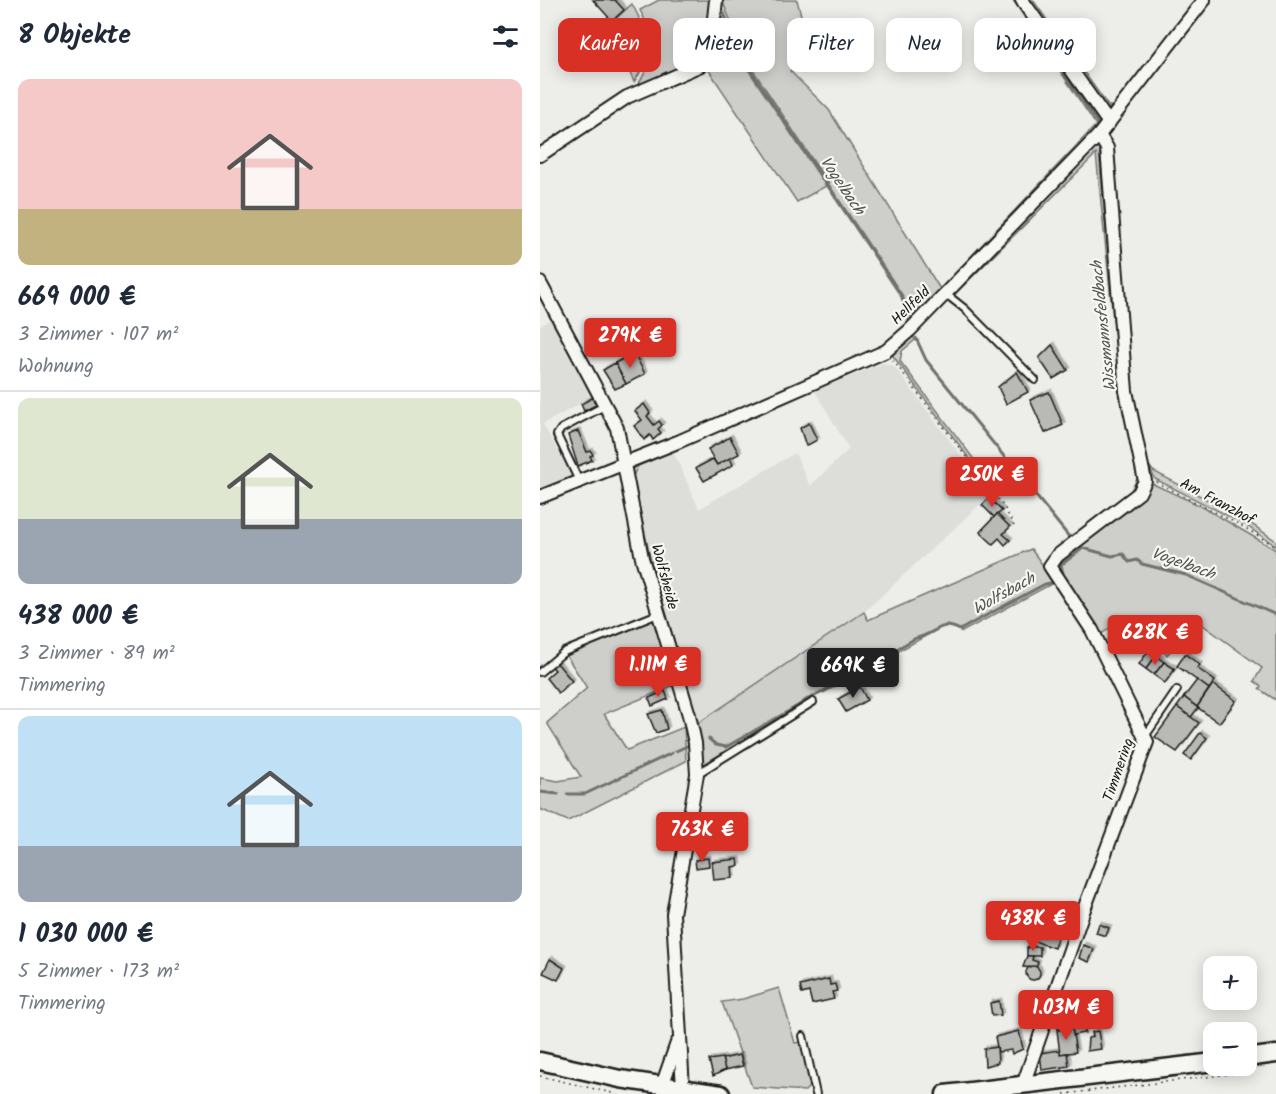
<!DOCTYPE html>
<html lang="de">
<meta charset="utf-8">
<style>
:root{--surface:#fff;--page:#f6f6f7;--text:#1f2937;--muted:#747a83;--line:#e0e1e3;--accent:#d93025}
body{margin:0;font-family:Kalam,sans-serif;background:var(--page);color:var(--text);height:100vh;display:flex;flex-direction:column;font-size:22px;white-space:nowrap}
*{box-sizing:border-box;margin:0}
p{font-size:20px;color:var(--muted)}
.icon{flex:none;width:33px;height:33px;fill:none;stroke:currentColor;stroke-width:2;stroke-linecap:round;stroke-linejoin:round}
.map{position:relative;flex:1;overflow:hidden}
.sheet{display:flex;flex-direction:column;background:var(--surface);width:540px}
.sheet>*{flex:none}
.guide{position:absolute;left:18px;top:18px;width:570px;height:54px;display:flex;gap:12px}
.buttons{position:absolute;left:663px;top:956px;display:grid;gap:12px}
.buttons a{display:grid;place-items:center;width:54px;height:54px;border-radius:12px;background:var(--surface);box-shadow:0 3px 15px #0003;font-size:30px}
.price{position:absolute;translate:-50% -51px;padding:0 14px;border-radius:6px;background:var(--accent);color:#fff;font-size:20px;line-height:39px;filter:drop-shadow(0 2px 3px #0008)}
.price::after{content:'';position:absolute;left:50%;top:36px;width:18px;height:14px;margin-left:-9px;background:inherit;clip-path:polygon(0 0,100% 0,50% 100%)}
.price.on{background:#222;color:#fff}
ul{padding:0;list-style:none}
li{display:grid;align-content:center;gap:12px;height:318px;padding:0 18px}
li+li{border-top:2px solid var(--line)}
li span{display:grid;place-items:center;height:186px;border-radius:12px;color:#555}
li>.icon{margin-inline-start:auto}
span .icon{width:108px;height:108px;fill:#fffc;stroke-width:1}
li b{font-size:26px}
h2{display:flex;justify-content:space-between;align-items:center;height:72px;padding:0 18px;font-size:26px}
.tag{padding:0 21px;border-radius:12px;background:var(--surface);box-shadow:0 3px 15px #0003;font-size:21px;line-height:54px}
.tag.on{background:var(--accent);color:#fff}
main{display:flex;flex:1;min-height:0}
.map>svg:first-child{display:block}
.built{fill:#ddddda}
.green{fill:#cececb;stroke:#757574;stroke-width:1.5}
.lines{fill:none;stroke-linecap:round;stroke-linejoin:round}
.stream{stroke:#6f6f6d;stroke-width:3}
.building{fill:#b9b9b6;stroke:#1c1c1c;stroke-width:1.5;filter:url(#shadow)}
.service-casing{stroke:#1c1c1c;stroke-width:10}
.minor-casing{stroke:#1c1c1c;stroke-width:16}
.secondary-casing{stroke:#1c1c1c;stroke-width:21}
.path{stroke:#1c1c1c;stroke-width:1.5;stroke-dasharray:1.5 4.5;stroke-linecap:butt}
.service{stroke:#f6f6f2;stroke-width:6}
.minor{stroke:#f6f6f2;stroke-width:12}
.secondary{stroke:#f6f6f2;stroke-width:16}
.labels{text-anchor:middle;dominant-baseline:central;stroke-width:4.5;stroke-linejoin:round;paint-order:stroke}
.street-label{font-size:15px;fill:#1c1c1c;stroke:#f6f6f2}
.water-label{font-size:16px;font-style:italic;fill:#535352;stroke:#f6f6f2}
</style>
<main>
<section class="sheet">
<h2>8 Objekte<svg class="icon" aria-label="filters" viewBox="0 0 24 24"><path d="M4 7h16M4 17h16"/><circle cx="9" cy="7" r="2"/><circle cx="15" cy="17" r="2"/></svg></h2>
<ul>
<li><span style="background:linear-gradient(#f6c9c9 70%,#c2b280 0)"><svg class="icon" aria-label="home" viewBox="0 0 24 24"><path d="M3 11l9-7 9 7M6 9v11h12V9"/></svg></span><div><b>669 000 €</b><p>3 Zimmer · 107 m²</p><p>Wohnung</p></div></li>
<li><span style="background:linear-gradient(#dfe7d0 65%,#9aa5b1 0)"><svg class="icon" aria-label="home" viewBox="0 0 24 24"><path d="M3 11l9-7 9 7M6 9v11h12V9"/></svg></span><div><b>438 000 €</b><p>3 Zimmer · 89 m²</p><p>Timmering</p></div></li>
<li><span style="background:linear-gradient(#bfe0f5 70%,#9aa5b1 0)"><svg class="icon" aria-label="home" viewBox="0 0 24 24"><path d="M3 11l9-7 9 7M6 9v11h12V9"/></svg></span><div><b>1 030 000 €</b><p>5 Zimmer · 173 m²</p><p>Timmering</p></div></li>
</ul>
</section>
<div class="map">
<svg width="736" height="1094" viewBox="0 0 736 1094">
<defs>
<filter id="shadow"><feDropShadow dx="2.5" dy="-2.5" stdDeviation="0" flood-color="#0004"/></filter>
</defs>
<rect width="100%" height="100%" fill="#edede9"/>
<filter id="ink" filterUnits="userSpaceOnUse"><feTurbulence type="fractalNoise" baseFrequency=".0167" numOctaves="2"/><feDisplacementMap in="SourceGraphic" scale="12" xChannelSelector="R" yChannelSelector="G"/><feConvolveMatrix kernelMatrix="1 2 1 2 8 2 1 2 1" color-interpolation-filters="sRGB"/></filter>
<g filter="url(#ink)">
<g class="built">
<path d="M11 319 52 397 3 424 32 477 0 490V326Z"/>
<path d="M343 363 354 366 450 495 324 612 158 723 110 558 93 476 98 466 133 451 159 509 255 453 270 486 309 449 275 391Z"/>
</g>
<g class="green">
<path d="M119 0H172L164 56 147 67 95 90C115 57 118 45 100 10Z"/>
<path d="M182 0H257L272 57 250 71 289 110 400 289 556 125 473 0H481L562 116 561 126 373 323 363 296 207 61Z"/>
<path d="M489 0H493L568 106H575L566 109Z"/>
<path d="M92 4C108 32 114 54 94 82L69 25Z"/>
<path d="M181 13 203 62 286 186 257 202 168 69 175 52Z"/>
<path d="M557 145 562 148 580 386 556 154 413 296V294Z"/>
<path d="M371 333 375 340 362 351 360 361 457 490 454 492 351 353Z"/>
<path d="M132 449 133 451 98 466 93 476 110 558 158 723 324 612 328 620 491 549 515 582 422 632 407 624 285 692 266 699 246 714 161 766 106 558 90 474 95 465Z"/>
<path d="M607 463 613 471 704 519 736 541V546L704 524 615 479Z"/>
<path d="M613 484 661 506 736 550V700L719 689 721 686 714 681 722 668 656 620 627 655 586 617 560 635 517 566 518 560Z"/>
<path d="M113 620 118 622 137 687 132 686 64 714 87 750 144 727 146 761 28 821 0 809V778L18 781 41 777 7 723 47 688 26 655Z"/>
<path d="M239 988 255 1043 262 1042 271 1085 265 1091 212 1087 182 1002 203 999Z"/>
</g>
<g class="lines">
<g class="stream">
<path d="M474 0 557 122 558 127"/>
<path d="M183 11 205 63"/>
<path d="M209 68 362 297 368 319"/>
<path d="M560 154 575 325"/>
<path d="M376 338 386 360 530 538 574 505"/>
<path d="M591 492 599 477"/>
<path d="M521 576 523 573 521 565 543 548 572 556 583 554 589 562 597 560 602 564 646 575 736 615"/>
<path d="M169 739 176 745 186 747 376 638C395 635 400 619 420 630L434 622 505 584 517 582"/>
<path d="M136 751 147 746"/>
<path d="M0 792 18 794"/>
<path d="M27 794H45L132 753"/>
</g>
</g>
<g class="building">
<path d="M53 0H75L84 10 72 21Z"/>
<path d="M512 345 528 370 513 379 499 358Z"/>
<path d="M94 353 105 374 86 384 75 363Z"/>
<path d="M75 363 86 384 75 389 63 370Z"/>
<path d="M477 372 488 392 466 404 458 387Z"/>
<path d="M509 392 523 425 505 433 490 400Z"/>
<path d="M52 398 56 405 44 411 41 404Z"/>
<path d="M104 404 110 413 107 416 114 425 119 421 122 425 118 429 121 433 113 440 110 435 104 440 94 426 102 420 95 411Z"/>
<path d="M269 423 277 440 266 446 260 428Z"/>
<path d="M38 431 47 452 51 451 53 455 50 456 52 460 38 466 28 435Z"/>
<path d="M190 437 199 454 177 465 168 449Z"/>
<path d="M190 458 193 465 164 481 156 468 173 459 177 465Z"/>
<path d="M449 498 462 511 454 517 442 505Z"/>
<path d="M457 514 470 527 463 534 470 540 465 545 459 538 453 544 440 532Z"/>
<path d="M609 650 616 656 606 669 599 664Z"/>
<path d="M645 654 660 665 657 668 675 681 669 689 637 666Z"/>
<path d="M616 656 624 662 614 675 606 669Z"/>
<path d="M624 662 635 669 625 683 614 675Z"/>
<path d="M17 663 32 681 18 693 6 678 15 670 12 667Z"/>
<path d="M657 680 669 689 657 707 644 697Z"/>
<path d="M673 684 696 701 679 723 657 707Z"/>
<path d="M320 687 327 700 306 712 298 699Z"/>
<path d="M125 691 128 699 112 706 109 698Z"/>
<path d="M644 697 658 708 651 717 637 707Z"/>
<path d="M637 707 659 723 637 752 615 737Z"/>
<path d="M122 710 127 729 116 733 108 714Z"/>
<path d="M660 733 667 738 651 760 644 755Z"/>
<path d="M168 858 169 866 156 868 155 860Z"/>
<path d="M198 859 199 866 192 867 193 878 174 880 172 862Z"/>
<path d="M559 924 569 928 566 936 556 933Z"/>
<path d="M498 929 511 934 513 930 519 932 514 948 494 941Z"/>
<path d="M543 945 554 949 549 962 539 958Z"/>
<rect x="487" y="947" width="13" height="9"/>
<path d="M487 956H493L492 960 498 962 496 968 483 967Z"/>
<path d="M10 959 24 968 18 980 3 973Z"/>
<circle cx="493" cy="973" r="7"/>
<path d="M289 979 290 985 295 984 297 991 292 992 294 999 272 1004 269 992 262 994 260 986Z"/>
<path d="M459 1001 461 1015 452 1016 450 1003Z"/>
<path d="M542 1016 545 1033 533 1035 532 1028 518 1030 516 1019Z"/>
<path d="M532 1028 536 1052 520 1054 517 1030Z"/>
<path d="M479 1031 483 1049 472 1054 471 1050 458 1052 455 1037Z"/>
<path d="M558 1031 561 1049 547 1051 548 1038 553 1037 552 1032Z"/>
<path d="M457 1047 458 1063 445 1066 444 1049Z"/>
<path d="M520 1050V1054L527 1053 529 1066 502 1070 500 1053Z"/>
<path d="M200 1055 203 1066 185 1070 182 1059Z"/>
<path d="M182 1058 185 1070 173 1076 169 1060Z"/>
</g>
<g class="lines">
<g class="service-casing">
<g id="service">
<path d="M406 294 425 309 495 380"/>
<path d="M39 481 17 435 21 429 66 405"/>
<path d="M0 672 24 652 118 614"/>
<path d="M606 735 637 690"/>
<path d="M157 774 273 702"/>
<path d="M263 1036 276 1094"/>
</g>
</g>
<g class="minor-casing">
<g id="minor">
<path d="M482 0 569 123"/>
<path d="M0 155 87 97 161 65 171 46 176 0"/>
<path d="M0 283 77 428 102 558 149 715 155 743 157 774 133 914 143 1089"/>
<path d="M0 497 140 441 346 351 370 330 559 135 664 0"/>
<path d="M483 1085 543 912 607 742 552 630 510 566 517 556 599 493 605 481 586 391 567 148 559 135"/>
<path d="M122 1086 137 1043"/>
</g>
</g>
<g class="secondary-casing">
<g id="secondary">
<path d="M706 1058 736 1054"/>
<path d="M0 1061 80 1079 181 1094"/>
<path d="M405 1094 674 1062"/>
</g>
</g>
<g class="path">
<path d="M353 360 464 507 474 526"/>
<path d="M616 482 702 526 736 547"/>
<path d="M0 1076 76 1094"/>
<path d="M524 1094 707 1072"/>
</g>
<use href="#service" class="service"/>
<use href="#minor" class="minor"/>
<use href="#secondary" class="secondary"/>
</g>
</g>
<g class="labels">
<g class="street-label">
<text transform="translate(371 306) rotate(-44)">Hellfeld</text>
<text transform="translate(677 502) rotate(28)">Am Franzhof</text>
<text transform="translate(124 577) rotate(75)">Wolfsheide</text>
<text transform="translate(579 770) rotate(-71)">Timmering</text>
</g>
<g class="water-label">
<text transform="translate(302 186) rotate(56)">Vogelbach</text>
<text transform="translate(564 326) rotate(-96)">Wissmannsfeldbach</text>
<text transform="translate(643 564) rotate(20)">Vogelbach</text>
<text transform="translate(464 594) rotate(-29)">Wolfsbach</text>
</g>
</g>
</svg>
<div class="buttons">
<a>+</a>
<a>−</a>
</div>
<b class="price" style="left:90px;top:369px">279K €</b>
<b class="price" style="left:452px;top:508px">250K €</b>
<b class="price" style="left:615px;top:666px">628K €</b>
<b class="price" style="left:118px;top:698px">1.11M €</b>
<b class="price on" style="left:313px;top:699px">669K €</b>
<b class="price" style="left:162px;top:863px">763K €</b>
<b class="price" style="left:493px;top:952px">438K €</b>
<b class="price" style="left:526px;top:1041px">1.03M €</b>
<div class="guide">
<a class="tag on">Kaufen</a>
<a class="tag">Mieten</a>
<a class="tag">Filter</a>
<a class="tag">Neu</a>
<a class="tag">Wohnung</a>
</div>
</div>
</main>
